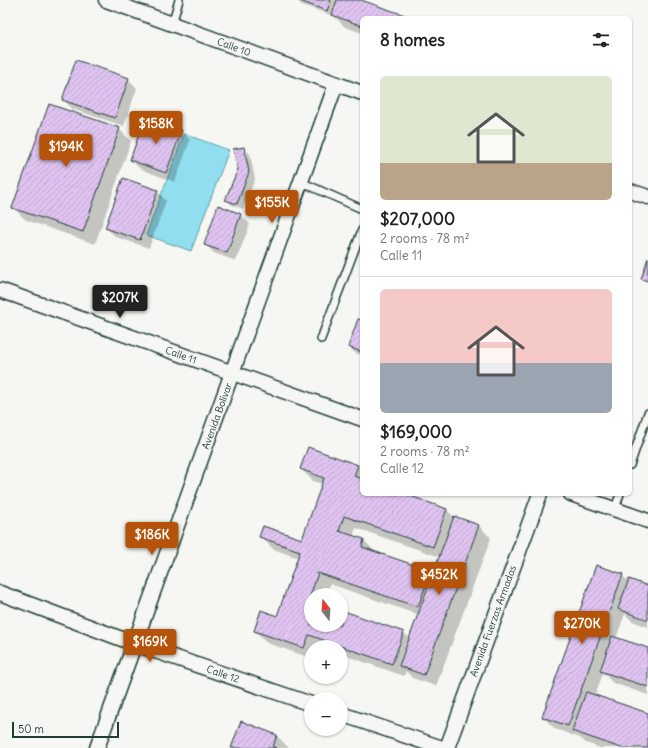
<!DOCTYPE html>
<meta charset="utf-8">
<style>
:root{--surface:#fff;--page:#f2f2f2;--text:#222;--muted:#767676;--line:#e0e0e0;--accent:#b45309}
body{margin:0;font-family:Delius,sans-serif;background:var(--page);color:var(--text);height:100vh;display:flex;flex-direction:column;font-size:15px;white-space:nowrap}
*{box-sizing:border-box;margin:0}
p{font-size:13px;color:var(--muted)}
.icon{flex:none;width:22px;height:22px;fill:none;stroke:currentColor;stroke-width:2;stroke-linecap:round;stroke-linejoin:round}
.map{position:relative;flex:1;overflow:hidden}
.side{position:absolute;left:360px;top:16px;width:272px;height:480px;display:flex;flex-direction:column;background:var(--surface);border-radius:6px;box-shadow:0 1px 3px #0004}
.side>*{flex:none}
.needle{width:26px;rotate:343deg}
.fabs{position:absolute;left:304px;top:588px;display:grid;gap:8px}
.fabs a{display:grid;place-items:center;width:44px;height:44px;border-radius:50%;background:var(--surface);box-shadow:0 1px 3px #0004;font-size:20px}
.scale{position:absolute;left:12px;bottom:10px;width:107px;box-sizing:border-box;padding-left:4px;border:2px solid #1f3d34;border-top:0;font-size:11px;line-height:14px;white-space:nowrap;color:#1f3d34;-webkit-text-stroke:3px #f6f6f2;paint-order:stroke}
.price{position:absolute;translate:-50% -34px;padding:0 9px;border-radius:4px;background:var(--accent);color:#fff;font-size:13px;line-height:26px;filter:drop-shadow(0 1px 2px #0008)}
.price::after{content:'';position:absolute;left:50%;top:24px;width:12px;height:9px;margin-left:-6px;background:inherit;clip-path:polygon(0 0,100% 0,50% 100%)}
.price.active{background:#222;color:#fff}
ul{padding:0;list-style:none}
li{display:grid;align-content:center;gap:8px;height:212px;padding:0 20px}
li+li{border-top:1px solid var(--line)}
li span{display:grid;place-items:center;height:124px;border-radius:6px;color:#555}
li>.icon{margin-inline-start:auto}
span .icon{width:72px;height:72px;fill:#fffc;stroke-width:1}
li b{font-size:17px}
h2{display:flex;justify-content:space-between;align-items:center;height:48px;padding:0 20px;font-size:17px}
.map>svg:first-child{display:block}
.water{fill:#90deef;stroke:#639ea4}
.shadow{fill:#0003;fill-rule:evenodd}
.building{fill:url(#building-hatch);stroke:#1f3d34}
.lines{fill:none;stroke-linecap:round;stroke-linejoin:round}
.service-casing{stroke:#1f3d34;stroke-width:10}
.minor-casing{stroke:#1f3d34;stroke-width:17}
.service{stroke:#f6f6f2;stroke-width:7}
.minor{stroke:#f6f6f2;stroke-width:14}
.labels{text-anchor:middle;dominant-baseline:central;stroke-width:3;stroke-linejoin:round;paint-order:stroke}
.street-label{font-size:10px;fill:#1f3d34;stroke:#f6f6f2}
</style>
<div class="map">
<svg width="648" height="748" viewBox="0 0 648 748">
<defs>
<pattern id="building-hatch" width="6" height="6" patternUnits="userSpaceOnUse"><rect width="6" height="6" fill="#dfc3f1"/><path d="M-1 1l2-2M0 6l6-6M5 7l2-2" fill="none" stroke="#bfa8cf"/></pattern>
</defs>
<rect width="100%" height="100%" fill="#f6f6f2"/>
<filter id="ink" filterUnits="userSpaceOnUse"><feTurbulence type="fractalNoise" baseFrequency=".025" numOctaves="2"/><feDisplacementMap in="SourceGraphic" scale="8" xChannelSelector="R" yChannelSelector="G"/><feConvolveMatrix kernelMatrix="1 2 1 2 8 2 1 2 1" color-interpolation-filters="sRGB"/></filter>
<g filter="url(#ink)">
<path class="water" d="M184 134 229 150 191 251 146 235Z"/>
<g class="shadow">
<path d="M297 0H358L410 18H362V33L345 27 334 16H333L302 5Z"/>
<path d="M128 79 137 88 124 126 72 109 63 99Z"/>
<path d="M119 129 131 141 95 244 26 220 13 208Z"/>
<path d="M181 131 190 140 175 182 140 169 131 160Z"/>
<path d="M244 148 250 154 255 179 243 209 232 205 226 199 239 170Z"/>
<path d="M157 191 166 201 149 248 116 237 106 228Z"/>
<path d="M219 207 241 215 250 224 236 261 214 253 205 244Z"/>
<path d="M362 321V355L355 353 349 347Z"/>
<path d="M357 465 362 470V494H402L446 509 455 518 479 526 491 538 436 686 412 678 406 671 404 676 341 654V647H311V658L267 643 255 631 278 617 299 558 273 549 260 536 303 541 322 484 313 481 301 469ZM356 528 440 557 434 575 430 571 376 553 364 540 353 537ZM330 584 419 615 410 639 403 632 341 611V625H311V595H326Z"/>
<path d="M622 575 629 582 648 587V618L633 613V615L648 621V627L632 621 625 614 616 638 648 649V695L613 683 603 673 595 696 648 715V748H600L586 743 580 738 555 729 543 717Z"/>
<path d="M241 723 277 736 289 748H232Z"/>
</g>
<g class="building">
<path d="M297 0H331L327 11Z"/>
<path d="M337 0H361L413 18H362V26L332 15Z"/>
<path d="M76 60 129 78 115 118 62 100Z"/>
<path d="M49 104 120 128 83 232 12 208Z"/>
<path d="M145 117 182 130 166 173 130 160Z"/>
<path d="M244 147 249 172 237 204 225 200 238 169 233 149Z"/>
<path d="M123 178 158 190 140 240 105 228Z"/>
<path d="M218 205 241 214 227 253 204 245Z"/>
<path d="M648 258V281L641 279Z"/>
<path d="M358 319 362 320V352L348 347Z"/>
<path d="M308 447 358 465 354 476 362 479V494H405L447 509 433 547 344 516 339 531 364 539 362 547 431 571 418 607 318 573 309 599 311 600V625H341V610L404 632 392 664 309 635 304 648 254 631 261 610 277 616 300 551 259 537 263 526 302 539 324 478 300 469Z"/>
<path d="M454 516 479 525 424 675 399 666Z"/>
<path d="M596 565 623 574 568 726 542 717Z"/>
<path d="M629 579 648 586V620L618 609Z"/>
<path d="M612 636 648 648V687L600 671Z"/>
<path d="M586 692 648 713V748H621L572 731Z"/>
<path d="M241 721 277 735 273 747 276 748H231Z"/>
</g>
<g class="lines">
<g class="service-casing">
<g id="service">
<path d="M172 24 179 0"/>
<path d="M301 182 362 209"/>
<path d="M321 339 362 230"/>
<path d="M630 465 648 413"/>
<path d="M615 509 620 494"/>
</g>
</g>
<g class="minor-casing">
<g id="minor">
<path d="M106 0 362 93"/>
<path d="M630 191 648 197"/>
<path d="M0 290 362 419"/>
<path d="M571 494 648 521"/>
<path d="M0 593 135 644 311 704"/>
<path d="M341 714 442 748"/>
<path d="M97 748 336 84"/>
<path d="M447 748 540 494"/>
</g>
</g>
<use href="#service" class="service"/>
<use href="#minor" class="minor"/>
</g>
</g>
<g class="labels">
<g class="street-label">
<text transform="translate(234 47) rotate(20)">Calle 10</text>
<text transform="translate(181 355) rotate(20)">Calle 11</text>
<text transform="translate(217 416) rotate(-70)">Avenida Bolívar</text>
<text transform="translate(493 621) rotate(-70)">Avenida Fuerzas Armadas</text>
<text transform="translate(223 674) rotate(19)">Calle 12</text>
</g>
</g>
</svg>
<div class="fabs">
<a><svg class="needle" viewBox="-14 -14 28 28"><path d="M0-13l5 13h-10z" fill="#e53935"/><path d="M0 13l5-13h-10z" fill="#767676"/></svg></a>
<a>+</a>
<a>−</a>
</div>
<div class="scale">50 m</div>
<b class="price" style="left:156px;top:145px">$158K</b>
<b class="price" style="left:66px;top:168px">$194K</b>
<b class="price" style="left:272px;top:224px">$155K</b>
<b class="price active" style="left:120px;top:319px">$207K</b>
<b class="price" style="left:152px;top:556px">$186K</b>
<b class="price" style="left:439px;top:596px">$452K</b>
<b class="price" style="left:582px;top:645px">$270K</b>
<b class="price" style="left:150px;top:663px">$169K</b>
<section class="side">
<h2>8 homes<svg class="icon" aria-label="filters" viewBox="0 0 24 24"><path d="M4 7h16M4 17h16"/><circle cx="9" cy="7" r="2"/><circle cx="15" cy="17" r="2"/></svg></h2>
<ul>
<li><span style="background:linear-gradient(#dfe7d0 70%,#b9a48a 0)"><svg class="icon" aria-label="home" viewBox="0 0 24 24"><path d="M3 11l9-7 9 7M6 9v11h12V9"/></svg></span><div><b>$207,000</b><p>2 rooms · 78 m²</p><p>Calle 11</p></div></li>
<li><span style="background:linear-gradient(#f6c9c9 60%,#9aa5b1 0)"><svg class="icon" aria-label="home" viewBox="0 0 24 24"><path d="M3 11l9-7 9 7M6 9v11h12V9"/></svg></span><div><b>$169,000</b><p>2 rooms · 78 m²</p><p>Calle 12</p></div></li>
</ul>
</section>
</div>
